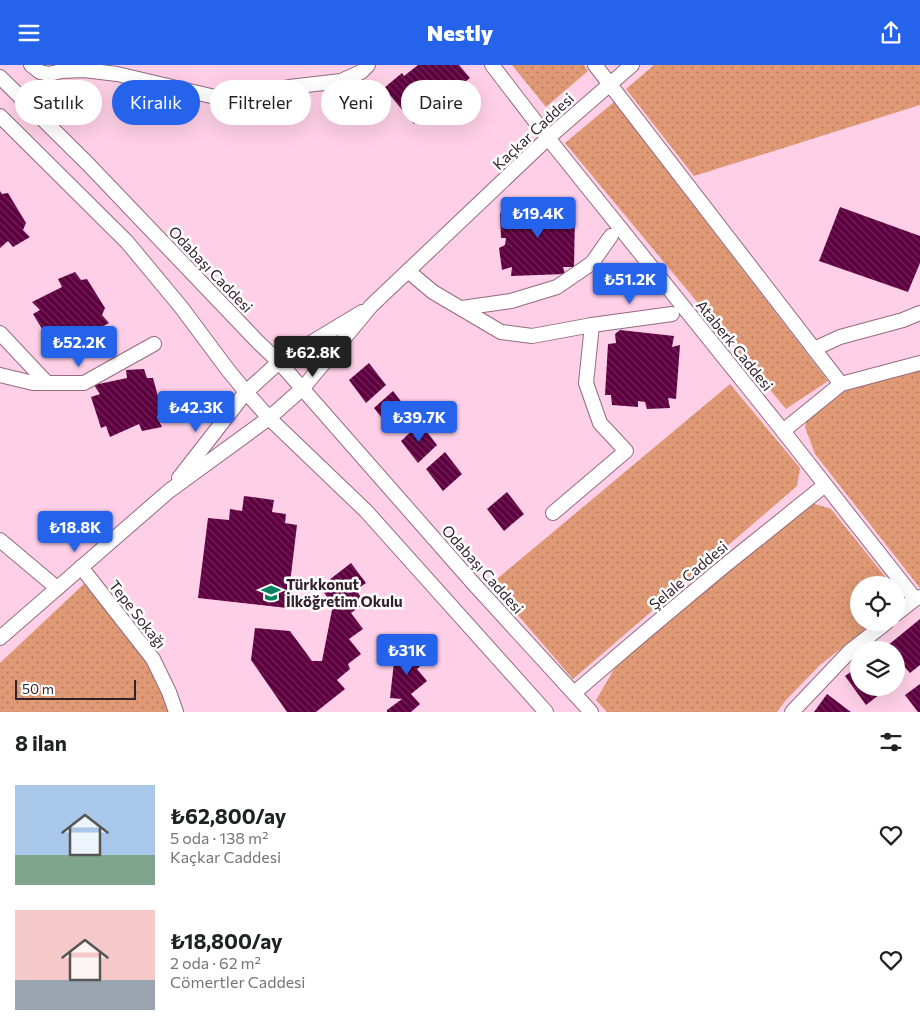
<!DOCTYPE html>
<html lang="tr">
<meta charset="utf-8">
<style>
:root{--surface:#fff;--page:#f6f6f6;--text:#202124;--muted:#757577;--accent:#2563eb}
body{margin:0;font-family:Commissioner,sans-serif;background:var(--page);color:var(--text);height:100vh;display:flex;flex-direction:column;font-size:19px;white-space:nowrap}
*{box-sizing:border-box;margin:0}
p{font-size:16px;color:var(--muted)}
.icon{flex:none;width:28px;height:28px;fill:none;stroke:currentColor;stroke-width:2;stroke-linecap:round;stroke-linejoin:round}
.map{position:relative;height:647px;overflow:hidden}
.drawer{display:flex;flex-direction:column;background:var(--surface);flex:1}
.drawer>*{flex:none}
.hud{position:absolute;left:15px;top:15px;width:500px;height:45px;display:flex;gap:10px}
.controls{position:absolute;left:850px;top:511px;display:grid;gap:10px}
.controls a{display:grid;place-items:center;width:55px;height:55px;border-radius:50%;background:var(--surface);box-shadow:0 5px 20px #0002;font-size:25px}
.scale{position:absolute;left:15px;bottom:12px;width:121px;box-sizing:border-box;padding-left:5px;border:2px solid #33222a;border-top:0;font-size:14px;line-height:18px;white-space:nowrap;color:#33222a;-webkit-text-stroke:4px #fff;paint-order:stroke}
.price{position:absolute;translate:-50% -42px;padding:0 11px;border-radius:5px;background:var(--accent);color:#fff;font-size:16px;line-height:32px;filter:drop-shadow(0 1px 2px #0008)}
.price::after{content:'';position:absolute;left:50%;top:30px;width:15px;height:11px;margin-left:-8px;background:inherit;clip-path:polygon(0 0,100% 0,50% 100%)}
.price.current{background:#222;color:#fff}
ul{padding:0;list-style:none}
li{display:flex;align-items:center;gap:15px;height:125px;padding:0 15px}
li span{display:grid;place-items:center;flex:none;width:140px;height:100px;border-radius:0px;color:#555}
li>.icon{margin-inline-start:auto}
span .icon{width:60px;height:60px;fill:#fffc;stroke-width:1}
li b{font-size:21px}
h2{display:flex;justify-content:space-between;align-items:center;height:60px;padding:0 15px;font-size:21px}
.tag{padding:0 18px;border-radius:22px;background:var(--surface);box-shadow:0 5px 20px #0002;font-size:18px;line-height:45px}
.tag.current{background:var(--accent);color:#fff}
header{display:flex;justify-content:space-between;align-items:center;height:65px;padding:0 15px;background:var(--accent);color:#fff;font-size:22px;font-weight:800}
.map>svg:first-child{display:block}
.green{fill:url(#green-dots)}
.building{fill:url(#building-back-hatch)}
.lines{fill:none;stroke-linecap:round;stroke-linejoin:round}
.street-casing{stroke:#936a7f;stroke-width:16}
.street{stroke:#fff;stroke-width:14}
.labels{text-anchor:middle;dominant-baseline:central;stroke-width:5;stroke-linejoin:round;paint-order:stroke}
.street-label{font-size:15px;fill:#33222a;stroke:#fff}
.poi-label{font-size:15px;font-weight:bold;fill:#33222a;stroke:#fff;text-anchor:start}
</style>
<header><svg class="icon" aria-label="menu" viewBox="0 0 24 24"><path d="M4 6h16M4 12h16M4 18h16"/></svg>Nestly<svg class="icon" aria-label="share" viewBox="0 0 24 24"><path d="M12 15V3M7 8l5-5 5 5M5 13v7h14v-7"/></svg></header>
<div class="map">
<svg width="920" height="647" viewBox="0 0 920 647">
<defs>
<pattern id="green-dots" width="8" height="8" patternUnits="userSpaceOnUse" patternTransform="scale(1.25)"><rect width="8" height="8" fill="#e09975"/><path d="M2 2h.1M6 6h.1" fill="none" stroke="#b67c60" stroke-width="1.8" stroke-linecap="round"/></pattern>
<pattern id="building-back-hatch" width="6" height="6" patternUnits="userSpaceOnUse" patternTransform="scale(1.25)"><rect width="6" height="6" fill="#5e003f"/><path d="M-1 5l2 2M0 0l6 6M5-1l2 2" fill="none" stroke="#722659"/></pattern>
</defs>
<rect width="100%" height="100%" fill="#fecfe6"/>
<g class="green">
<path d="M512 0H584L588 6 546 42Z"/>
<path d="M654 0H920V40L694 111 626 24Z"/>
<path d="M614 37 828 316 786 344 565 78Z"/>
<path d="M920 302V523L815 389 805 362 808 352 848 324Z"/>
<path d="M730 319 800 403 797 421 573 614 491 519Z"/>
<path d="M812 438 831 444 892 520H859V558H874L820 600 786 635 777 647H607L596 635 619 596Z"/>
<path d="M86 517 117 554 149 601 171 647H0V598Z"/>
</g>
<g class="building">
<path d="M418 0H459L470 13 452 27 450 25 445 29 447 31 437 40 435 37 430 41 432 44 414 59 384 23 402 8 404 11Z"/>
<path d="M0 126 2 129 8 128 26 158 23 165 30 172 13 182 8 176 0 183Z"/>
<path d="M561 138 562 146 570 144 575 149 574 202H563L565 209 511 211 512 202 502 205 499 183 505 180 506 173H501L500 148 510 146V140Z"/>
<path d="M840 142 920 171V198L908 227 819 196Z"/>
<path d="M75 207 81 215 87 214 105 243 102 250 109 258 91 268 87 262 62 283 55 273 50 277 33 249 40 245 32 237 62 222 58 214Z"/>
<path d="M620 265 674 271 672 282 680 280 676 334 668 333 670 343 647 344 645 337 638 336V342L612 340 611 330H605L608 279 616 278 615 269Z"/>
<path d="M369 298 386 320 366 338 349 315Z"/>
<path d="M144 304 147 313H153L162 346 157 352 162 362 142 366 139 359 110 372 106 361 101 363 91 332 100 329 94 320 127 313 126 305Z"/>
<path d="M393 326 410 348 391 365 374 343Z"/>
<path d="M420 358 437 380 418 398 401 376Z"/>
<path d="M445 387 462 409 443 426 426 404Z"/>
<path d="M507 427 524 449 504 466 487 444Z"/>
<path d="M244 431 274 435 272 447 286 449 285 458 297 460 287 543 198 533 208 453 229 455 230 444 242 446Z"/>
<path d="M351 498 366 518 356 525 365 538 351 548 363 564 349 574 361 589 348 599 350 604 337 615 345 624 316 647H287L251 595 255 563 290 566 312 596H322L333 540 320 522Z"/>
<path d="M920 554V600L910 608 896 592V585H890L887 581Z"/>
<path d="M413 573 429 593 417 604 427 616 411 629 420 639 411 647H387V645L402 634 390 633 396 579 405 580Z"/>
<path d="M859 601V622H889L866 640 845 611Z"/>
<path d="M920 619V647H918L905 630Z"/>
<path d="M827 629 851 647H814Z"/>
</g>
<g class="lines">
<g class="street-casing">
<g id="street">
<path d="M31 0 40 7 49 9 62 6 84 5 117 9 215 32 241 31 289 22 341 16 361 7 368 0"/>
<path d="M492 0 548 73 783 366 915 534"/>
<path d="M595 0 841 319"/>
<path d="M0 12 88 99 258 277 279 297 473 518 591 647"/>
<path d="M0 51 127 177 181 242 228 305 246 327 269 353 366 446 546 647"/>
<path d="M408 206 433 227 501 267 532 271 592 260 586 318 600 358 626 386 553 448"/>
<path d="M462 243 511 236 557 222 592 198 611 171"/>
<path d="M592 260 672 249"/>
<path d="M0 268 47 318"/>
<path d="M814 284 840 272 903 255 920 248"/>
<path d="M0 310 33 318H84L154 279"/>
<path d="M783 366 841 319 920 298"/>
<path d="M179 413 246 327 279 297 362 247"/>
<path d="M0 475 57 523"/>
<path d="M81 502 153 594 169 627 176 647"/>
<path d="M896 549 915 534 920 532"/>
<path d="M0 573 169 426 269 353 303 323 371 241 548 73 632 0"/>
<path d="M574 628 644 568 723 502 825 420"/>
<path d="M792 647 850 586 886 558"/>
</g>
</g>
<use href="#street" class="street"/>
</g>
<defs>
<g id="school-bare" transform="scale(1.5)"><path d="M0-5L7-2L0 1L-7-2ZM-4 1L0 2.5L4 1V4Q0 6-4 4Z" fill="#058160" stroke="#fff" stroke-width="2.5" paint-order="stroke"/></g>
</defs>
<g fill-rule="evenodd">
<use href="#school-bare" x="271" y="528"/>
</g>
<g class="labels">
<g class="street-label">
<text transform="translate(533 66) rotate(-43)">Kaçkar Caddesi</text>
<text transform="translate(211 204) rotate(46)">Odabaşı Caddesi</text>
<text transform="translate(735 280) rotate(51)">Ataberk Caddesi</text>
<text transform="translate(483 504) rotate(48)">Odabaşı Caddesi</text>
<text transform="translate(688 510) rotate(-40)">Şelale Caddesi</text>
<text transform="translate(138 549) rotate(52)">Tepe Sokağı</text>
</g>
<g class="poi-label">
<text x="286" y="519">Türkkonut<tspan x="286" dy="17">İlköğretim Okulu</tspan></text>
</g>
</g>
</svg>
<div class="controls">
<a><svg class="icon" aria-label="locate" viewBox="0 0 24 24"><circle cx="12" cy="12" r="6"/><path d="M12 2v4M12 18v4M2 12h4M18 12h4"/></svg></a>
<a><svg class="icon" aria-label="layers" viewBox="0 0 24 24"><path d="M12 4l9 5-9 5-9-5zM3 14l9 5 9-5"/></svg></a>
</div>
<div class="scale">50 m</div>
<b class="price" style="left:538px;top:174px">₺19.4K</b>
<b class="price" style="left:630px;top:240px">₺51.2K</b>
<b class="price" style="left:79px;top:303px">₺52.2K</b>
<b class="price current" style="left:313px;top:313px">₺62.8K</b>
<b class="price" style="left:196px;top:368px">₺42.3K</b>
<b class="price" style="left:419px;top:378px">₺39.7K</b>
<b class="price" style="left:75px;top:488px">₺18.8K</b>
<b class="price" style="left:407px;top:611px">₺31K</b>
<div class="hud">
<a class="tag">Satılık</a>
<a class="tag current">Kiralık</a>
<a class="tag">Filtreler</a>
<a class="tag">Yeni</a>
<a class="tag">Daire</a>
</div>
</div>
<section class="drawer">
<h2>8 ilan<svg class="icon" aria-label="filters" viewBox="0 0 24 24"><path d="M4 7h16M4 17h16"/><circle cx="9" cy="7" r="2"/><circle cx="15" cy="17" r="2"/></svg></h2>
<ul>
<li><span style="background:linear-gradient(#a9c7e8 70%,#7fa58c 0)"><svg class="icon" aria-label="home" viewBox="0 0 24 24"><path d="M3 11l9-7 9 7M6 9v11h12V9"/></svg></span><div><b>₺62,800/ay</b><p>5 oda · 138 m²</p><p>Kaçkar Caddesi</p></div><svg class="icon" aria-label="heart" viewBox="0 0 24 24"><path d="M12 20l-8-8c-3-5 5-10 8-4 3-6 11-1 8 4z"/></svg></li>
<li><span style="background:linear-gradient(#f6c9c9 70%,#9aa5b1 0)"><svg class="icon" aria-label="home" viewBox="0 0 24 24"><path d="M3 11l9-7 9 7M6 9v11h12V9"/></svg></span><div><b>₺18,800/ay</b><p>2 oda · 62 m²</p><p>Cömertler Caddesi</p></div><svg class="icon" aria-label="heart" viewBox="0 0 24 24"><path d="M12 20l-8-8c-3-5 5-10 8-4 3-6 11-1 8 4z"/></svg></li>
</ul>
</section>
